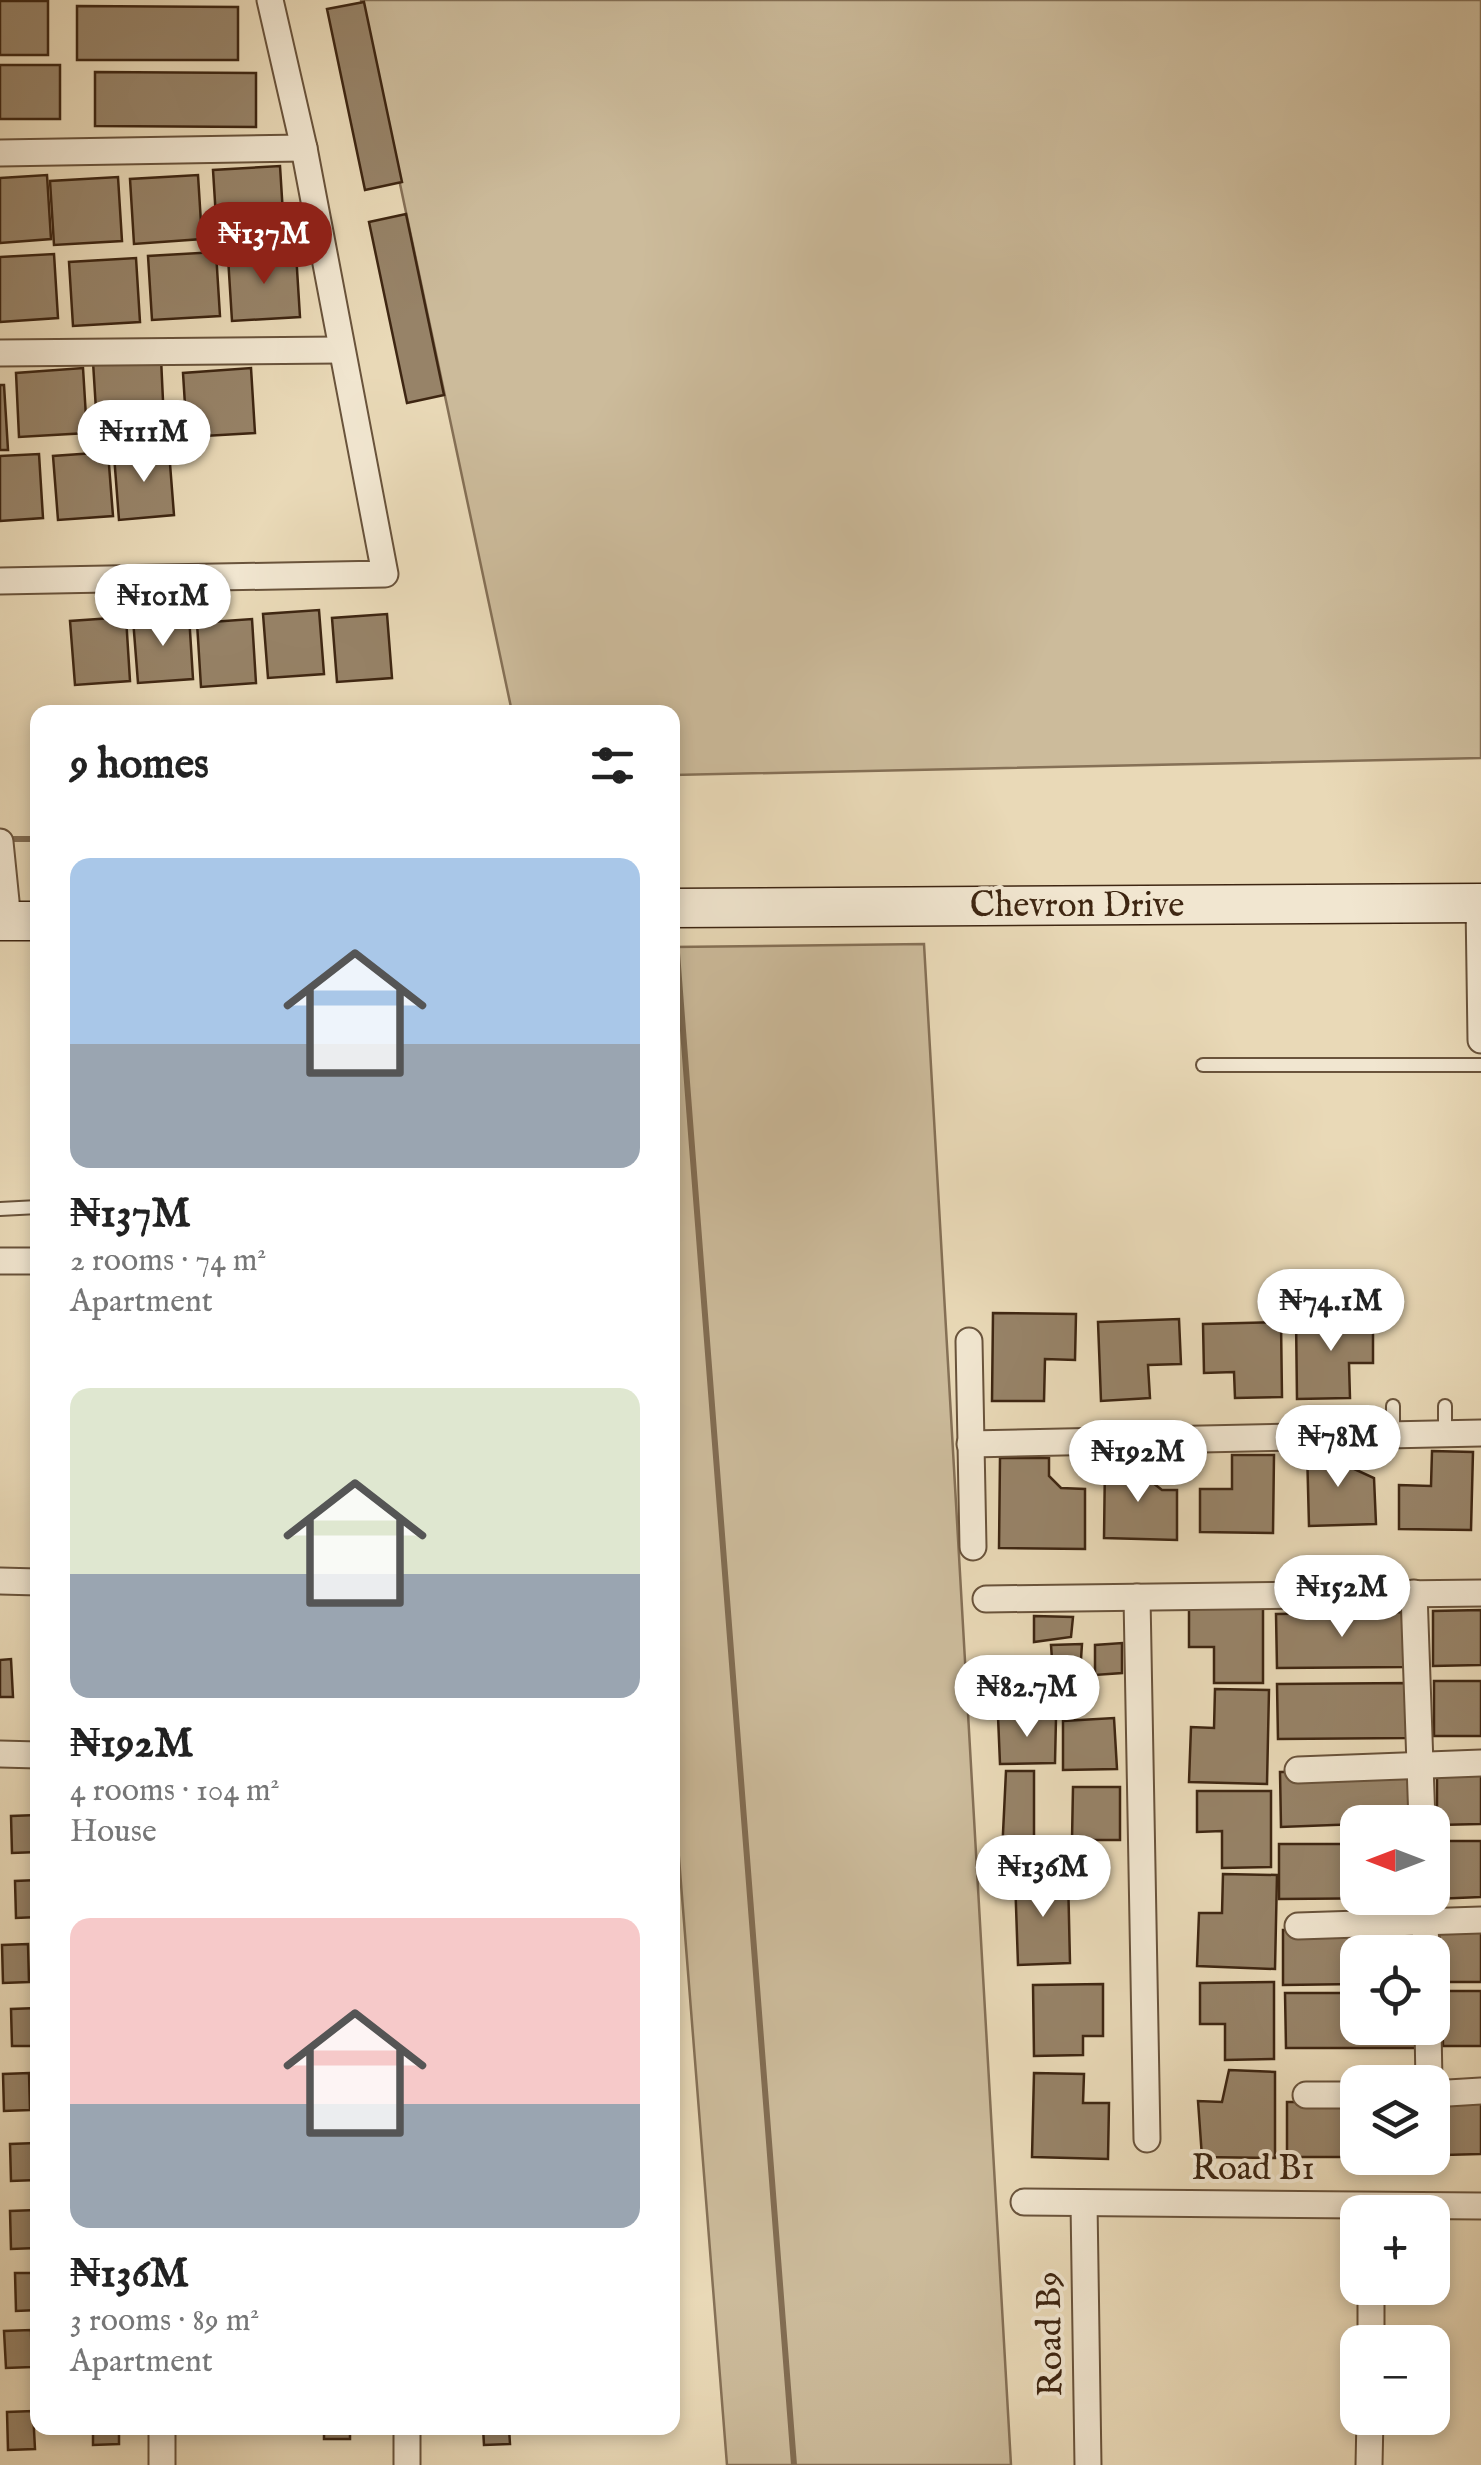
<!DOCTYPE html>
<meta charset="utf-8">
<style>
:root{--surface:#fff;--page:#f2f2f2;--text:#222;--muted:#767676;--accent:#8f2418}
body{margin:0;font-family:"IM FELL English",serif;background:var(--page);color:var(--text);height:100vh;display:flex;flex-direction:column;font-size:38px;white-space:nowrap}
*{box-sizing:border-box;margin:0}
p{font-size:32px;color:var(--muted)}
.icon{flex:none;width:55px;height:55px;fill:none;stroke:currentColor;stroke-width:2;stroke-linecap:round;stroke-linejoin:round}
.map{position:relative;flex:1;overflow:hidden}
.side{position:absolute;left:30px;top:705px;width:650px;height:1730px;display:flex;flex-direction:column;background:var(--surface);border-radius:20px;box-shadow:0 5px 15px #0003}
.side>*{flex:none}
.needle{width:65px;rotate:270deg}
.controls{position:absolute;left:1340px;top:1805px;display:grid;gap:20px}
.controls a{display:grid;place-items:center;width:110px;height:110px;border-radius:20px;background:var(--surface);box-shadow:0 5px 15px #0003;font-size:50px}
.price{position:absolute;translate:-50% -85px;padding:0 22px;border-radius:35px;background:#fff;color:#222;font-size:32px;line-height:65px;filter:drop-shadow(0 2px 5px #0008)}
.price::after{content:'';position:absolute;left:50%;top:60px;width:30px;height:22px;margin-left:-15px;background:inherit;clip-path:polygon(0 0,100% 0,50% 100%)}
.price.active{background:var(--accent);color:#fff}
ul{padding:0;list-style:none}
li{display:grid;align-content:center;gap:20px;height:530px;padding:0 40px}
li span{display:grid;place-items:center;height:310px;border-radius:20px;color:#555}
li>.icon{margin-inline-start:auto}
span .icon{width:180px;height:180px;fill:#fffc;stroke-width:1}
li b{font-size:42px}
h2{display:flex;justify-content:space-between;align-items:center;height:120px;padding:0 40px;font-size:42px}
.map>svg:first-child{display:block}
.green{fill:#ccbb9b;stroke:#857056;stroke-width:2.5}
.lines{fill:none;stroke-linecap:round;stroke-linejoin:round}
.stream{stroke:#826d53;stroke-width:6}
.building{fill:#978368;stroke:#3e2612;stroke-width:2.5}
.service-casing{stroke:#69533b;stroke-width:16}
.minor-casing{stroke:#69533b;stroke-width:29}
.secondary-casing{stroke:#3e2612;stroke-width:41}
.service{stroke:#f1e6d0;stroke-width:12}
.minor{stroke:#f1e6d0;stroke-width:25}
.secondary{stroke:#f1e6d0;stroke-width:38}
.labels{text-anchor:middle;dominant-baseline:central;stroke-width:8;stroke-linejoin:round;paint-order:stroke}
.street-label{font-size:35px;fill:#3e2612;stroke:#f1e6d0}
</style>
<div class="map">
<svg width="1481" height="2465" viewBox="0 0 1481 2465">
<rect width="100%" height="100%" fill="#e9d9b7"/>
<filter id="stains"><feTurbulence type="fractalNoise" baseFrequency=".002" numOctaves="4"/><feColorMatrix values="0 0 0 0 .2 0 0 0 0 .09 0 0 0 0 .02 0 0 0 .5 -.17"/></filter>
<radialGradient id="worn" r=".72"><stop offset=".6" stop-color="#630" stop-opacity="0"/><stop offset="1" stop-color="#630" stop-opacity=".3"/></radialGradient>
<g class="green">
<path d="M361 0H1481V758L673 775 672 712H512Z"/>
<path d="M924 944 1011 2465H727L672 1770 673 947Z"/>
</g>
<g class="lines">
<g class="stream">
<path d="M4 839H38"/>
<path d="M676 940 794 2465"/>
</g>
</g>
<g class="building">
<rect x="0" y="1" width="48" height="54"/>
<path d="M364 2 402 182 365 190 327 9Z"/>
<path d="M77 6 238 7V60H77Z"/>
<rect x="0" y="65" width="60" height="54"/>
<path d="M95 72 256 73V127L95 126Z"/>
<path d="M280 166 284 230 217 234 213 170Z"/>
<path d="M47 175 51 239 0 243V178Z"/>
<path d="M198 175 202 239 134 244 130 179Z"/>
<path d="M118 177 122 241 54 245 50 181Z"/>
<path d="M406 214 444 395 407 403 369 222Z"/>
<path d="M216 252 220 316 152 320 148 256Z"/>
<path d="M296 253 300 317 232 321 228 257Z"/>
<path d="M54 254 58 318 0 322V257Z"/>
<path d="M136 258 140 322 73 326 69 262Z"/>
<path d="M161 358 164 422 97 426 93 362Z"/>
<path d="M83 368 87 433 19 437 16 373Z"/>
<path d="M251 368 255 433 187 437 183 373Z"/>
<path d="M0 385H4L8 450H0Z"/>
<path d="M169 451 174 515 119 520 114 455Z"/>
<path d="M108 452 113 516 58 520 53 456Z"/>
<path d="M39 454 43 518 0 521V456Z"/>
<path d="M319 610 324 674 268 678 263 614Z"/>
<path d="M387 614 392 678 337 682 332 618Z"/>
<path d="M189 615 193 679 138 683 133 619Z"/>
<path d="M126 617 130 681 75 685 70 621Z"/>
<path d="M252 619 256 683 201 687 197 623Z"/>
<path d="M993 1313 1076 1314 1075 1360 1045 1359 1044 1401H992Z"/>
<path d="M1296 1317H1373V1363H1349L1350 1398 1297 1399Z"/>
<path d="M1179 1319 1181 1364 1148 1365 1150 1398 1101 1401 1098 1322Z"/>
<path d="M1281 1322 1282 1397 1235 1398 1234 1372 1204 1373 1203 1324Z"/>
<path d="M1346 1448 1352 1468 1374 1478 1376 1524 1309 1526 1307 1449Z"/>
<path d="M1432 1451 1473 1452 1471 1530 1399 1529V1485L1431 1486Z"/>
<path d="M1232 1455H1274L1273 1533 1200 1532V1489H1232Z"/>
<path d="M1000 1458H1049V1476L1061 1488 1085 1489V1549L999 1548Z"/>
<path d="M1105 1462 1146 1463 1153 1483 1162 1490H1177V1540L1104 1538Z"/>
<path d="M1263 1605V1683H1214V1647H1189V1606Z"/>
<path d="M1481 1610V1665L1433 1666V1611Z"/>
<path d="M1408 1612V1667L1277 1668 1276 1614Z"/>
<path d="M1034 1616 1073 1617 1071 1637 1034 1642Z"/>
<path d="M1122 1643V1673L1095 1675V1645Z"/>
<path d="M1082 1644 1080 1674H1053L1051 1645Z"/>
<path d="M1024 1658 1027 1710 985 1713 981 1663Z"/>
<path d="M11 1659 13 1697H0V1660Z"/>
<rect x="1434" y="1681" width="47" height="55"/>
<path d="M1409 1683V1738L1278 1739 1277 1684Z"/>
<path d="M1215 1689 1269 1690 1267 1784 1189 1782 1191 1727 1214 1728Z"/>
<path d="M998 1716 1056 1718 1055 1763 1000 1764Z"/>
<path d="M1114 1718 1117 1769 1063 1770V1721Z"/>
<path d="M1481 1769V1824L1437 1825V1770Z"/>
<path d="M1006 1771H1034V1855L1002 1854Z"/>
<path d="M1412 1771V1822L1281 1827 1280 1772Z"/>
<path d="M1073 1787H1120V1840H1072Z"/>
<path d="M1197 1791H1271V1867L1222 1868V1831L1197 1832Z"/>
<path d="M37 1815 38 1852 12 1853 11 1816Z"/>
<path d="M1435 1841H1481V1897L1434 1899Z"/>
<path d="M1279 1844H1358V1898H1411L1279 1899Z"/>
<path d="M1223 1874 1277 1875 1275 1969 1197 1966 1199 1913H1222Z"/>
<path d="M1068 1876 1070 1963 1018 1965 1015 1877Z"/>
<path d="M38 1880V1917L16 1918 15 1881Z"/>
<path d="M1439 1927H1481V1982H1440Z"/>
<path d="M1414 1929V1952H1358V1984L1283 1985V1930Z"/>
<path d="M28 1944 29 1982 3 1983 2 1945Z"/>
<path d="M1274 1982V2059L1225 2060V2024H1200V1983Z"/>
<path d="M1103 1984V2036H1083V2055L1034 2056 1033 1985Z"/>
<path d="M1442 1991H1481V2046H1443Z"/>
<path d="M1285 1993H1358V2028H1417L1418 2048H1286Z"/>
<path d="M37 2008 38 2046H12L11 2009Z"/>
<path d="M1229 2070 1275 2072V2158L1202 2157 1198 2101 1222 2102Z"/>
<path d="M29 2073 30 2110 4 2111 3 2074Z"/>
<path d="M1034 2073 1084 2074 1083 2103H1109L1108 2159 1032 2157Z"/>
<path d="M1481 2099V2154L1444 2155 1443 2100Z"/>
<rect x="1287" y="2102" width="71" height="55"/>
<path d="M36 2143 37 2180 11 2181 10 2144Z"/>
<path d="M36 2210 37 2248 11 2249 10 2211Z"/>
<path d="M15 2273H38V2310L16 2311Z"/>
<path d="M31 2330 32 2367 6 2368 4 2331Z"/>
<path d="M33 2411 35 2449 8 2450 7 2412Z"/>
<path d="M93 2428H119V2444L93 2445Z"/>
<rect x="324" y="2428" width="26" height="11"/>
<path d="M483 2428H509L510 2444 484 2445Z"/>
</g>
<g class="lines">
<g class="service-casing">
<g id="service">
<path d="M1203 1065H1481"/>
<path d="M0 1209 38 1207"/>
<path d="M1393 1406V1435"/>
<path d="M1445 1406V1434"/>
</g>
</g>
<g class="minor-casing">
<g id="minor">
<path d="M0 153 304 148"/>
<path d="M0 353 340 350"/>
<path d="M0 581 385 574 304 148 270 0"/>
<path d="M0 842 8 921"/>
<path d="M1479 903 1481 1040"/>
<path d="M0 1261H38"/>
<path d="M969 1341 973 1547"/>
<path d="M970 1444 1481 1433"/>
<path d="M0 1581 38 1582"/>
<path d="M1414 1593 1422 1822"/>
<path d="M1137 1597 1147 2139"/>
<path d="M986 1599 1481 1593"/>
<path d="M0 1754 38 1755"/>
<path d="M1298 1770 1481 1763"/>
<path d="M1424 1898 1426 1952"/>
<path d="M1298 1926 1481 1920"/>
<path d="M1428 2028 1429 2082"/>
<path d="M1432 2094 1481 2091"/>
<path d="M1306 2095H1358"/>
<path d="M1024 2202 1481 2206"/>
<path d="M1084 2203 1088 2465"/>
<path d="M1371 2342V2288"/>
<path d="M162 2428V2465"/>
<path d="M407 2465V2428"/>
<path d="M1369 2465 1370 2418"/>
</g>
</g>
<g class="secondary-casing">
<g id="secondary">
<path d="M672 908 1481 903"/>
<path d="M0 921H38"/>
</g>
</g>
<use href="#service" class="service"/>
<use href="#minor" class="minor"/>
<use href="#secondary" class="secondary"/>
</g>
<g class="labels">
<g class="street-label">
<text x="1077" y="906">Chevron Drive</text>
<text x="1253" y="2169">Road B1</text>
<text transform="translate(1051 2334) rotate(-91)">Road B9</text>
</g>
</g>
<rect width="100%" height="100%" filter="url(#stains)"/>
<rect width="100%" height="100%" fill="url(#worn)"/>
</svg>
<div class="controls">
<a><svg class="needle" viewBox="-14 -14 28 28"><path d="M0-13l5 13h-10z" fill="#e53935"/><path d="M0 13l5-13h-10z" fill="#767676"/></svg></a>
<a><svg class="icon" aria-label="locate" viewBox="0 0 24 24"><circle cx="12" cy="12" r="6"/><path d="M12 2v4M12 18v4M2 12h4M18 12h4"/></svg></a>
<a><svg class="icon" aria-label="layers" viewBox="0 0 24 24"><path d="M12 4l9 5-9 5-9-5zM3 14l9 5 9-5"/></svg></a>
<a>+</a>
<a>−</a>
</div>
<b class="price active" style="left:264px;top:287px">₦137M</b>
<b class="price" style="left:144px;top:485px">₦111M</b>
<b class="price" style="left:163px;top:649px">₦101M</b>
<b class="price" style="left:1331px;top:1354px">₦74.1M</b>
<b class="price" style="left:1338px;top:1490px">₦78M</b>
<b class="price" style="left:1138px;top:1505px">₦192M</b>
<b class="price" style="left:1342px;top:1640px">₦152M</b>
<b class="price" style="left:1027px;top:1740px">₦82.7M</b>
<b class="price" style="left:1043px;top:1920px">₦136M</b>
<section class="side">
<h2>9 homes<svg class="icon" aria-label="filters" viewBox="0 0 24 24"><path d="M4 7h16M4 17h16"/><circle cx="9" cy="7" r="2"/><circle cx="15" cy="17" r="2"/></svg></h2>
<ul>
<li><span style="background:linear-gradient(#a9c7e8 60%,#9aa5b1 0)"><svg class="icon" aria-label="home" viewBox="0 0 24 24"><path d="M3 11l9-7 9 7M6 9v11h12V9"/></svg></span><div><b>₦137M</b><p>2 rooms · 74 m²</p><p>Apartment</p></div></li>
<li><span style="background:linear-gradient(#dfe7d0 60%,#9aa5b1 0)"><svg class="icon" aria-label="home" viewBox="0 0 24 24"><path d="M3 11l9-7 9 7M6 9v11h12V9"/></svg></span><div><b>₦192M</b><p>4 rooms · 104 m²</p><p>House</p></div></li>
<li><span style="background:linear-gradient(#f6c9c9 60%,#9aa5b1 0)"><svg class="icon" aria-label="home" viewBox="0 0 24 24"><path d="M3 11l9-7 9 7M6 9v11h12V9"/></svg></span><div><b>₦136M</b><p>3 rooms · 89 m²</p><p>Apartment</p></div></li>
</ul>
</section>
</div>
